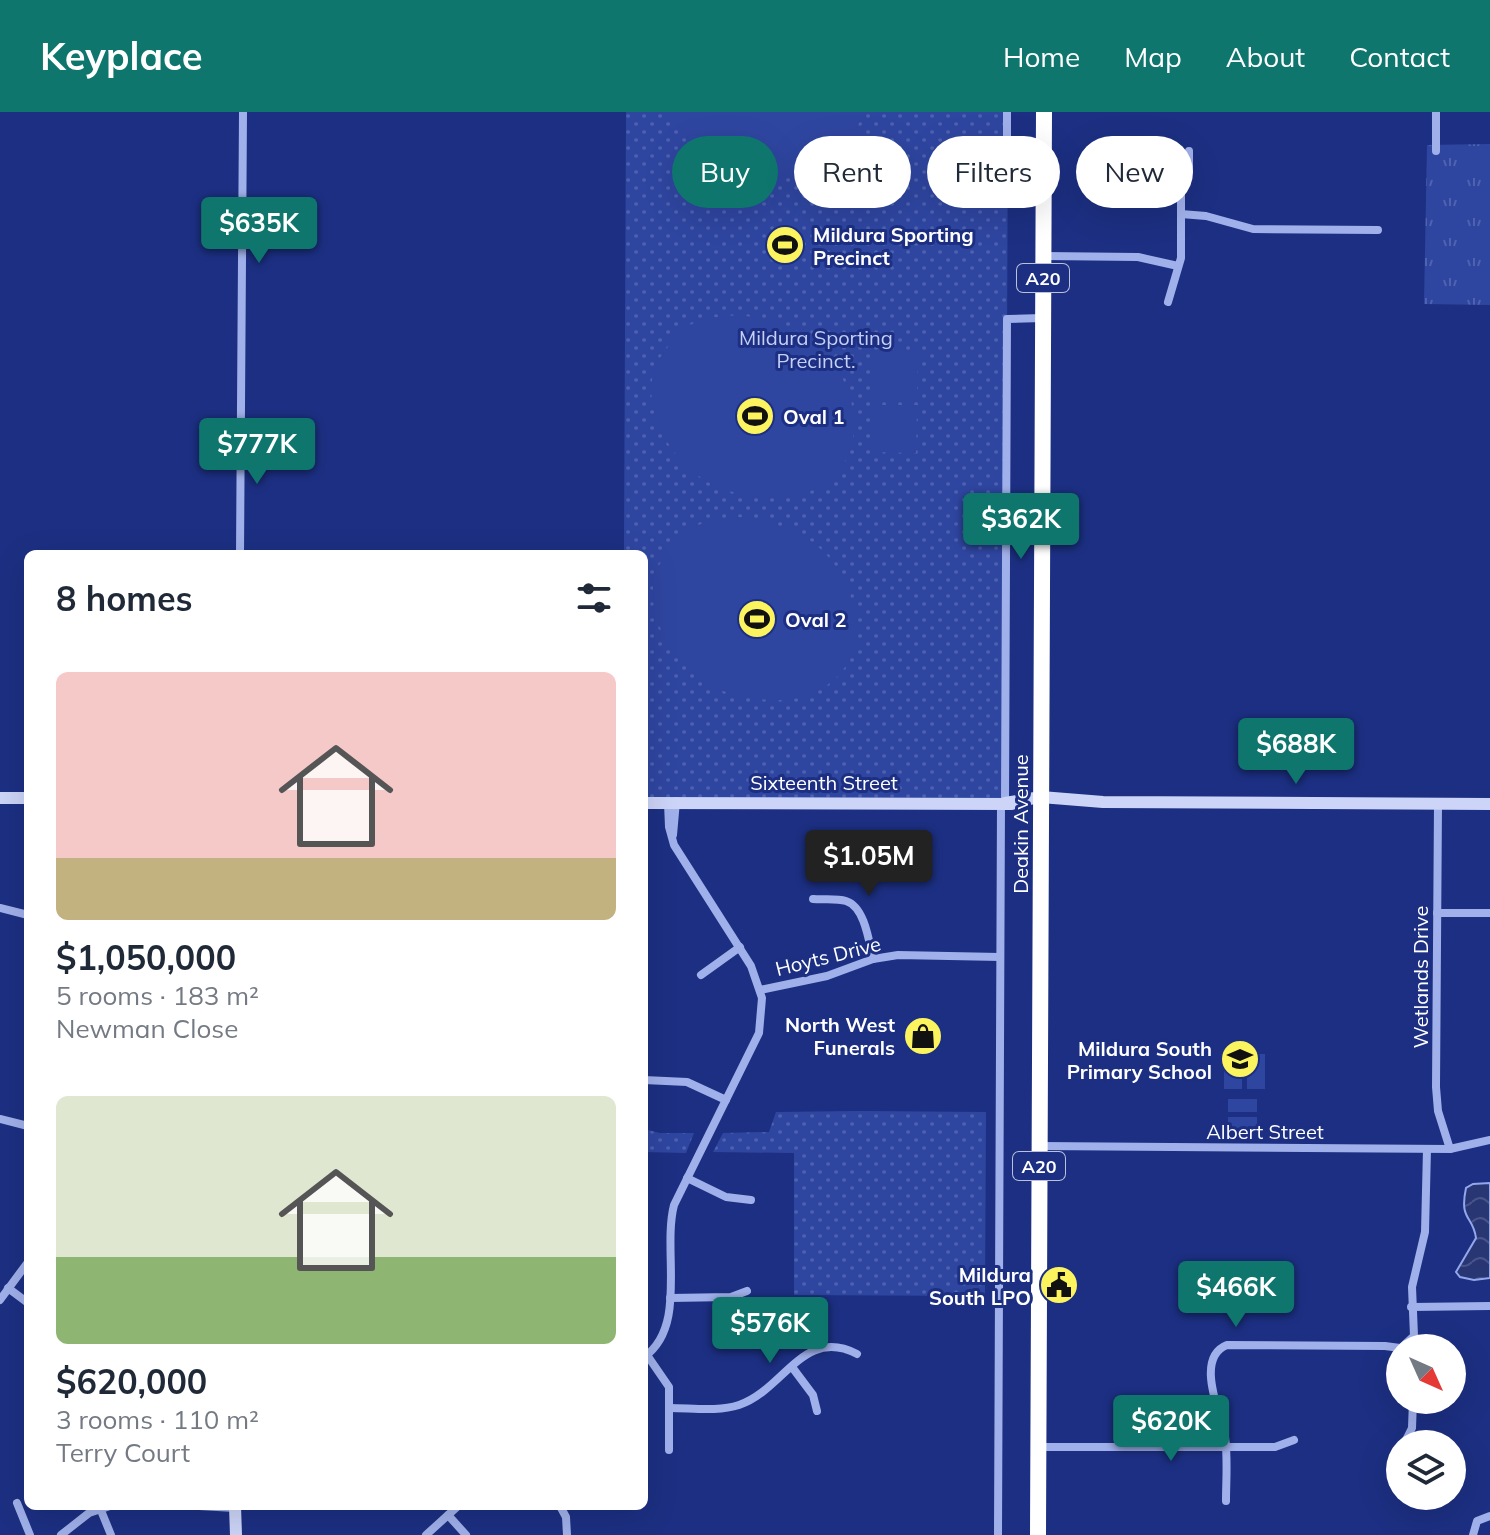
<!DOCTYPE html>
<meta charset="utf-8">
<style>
:root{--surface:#fff;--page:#f2f2f3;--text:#1f2937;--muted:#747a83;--accent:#0f766e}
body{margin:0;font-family:Mulish,sans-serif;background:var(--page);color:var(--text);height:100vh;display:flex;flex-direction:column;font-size:30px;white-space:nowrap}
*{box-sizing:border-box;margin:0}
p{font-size:26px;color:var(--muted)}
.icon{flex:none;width:44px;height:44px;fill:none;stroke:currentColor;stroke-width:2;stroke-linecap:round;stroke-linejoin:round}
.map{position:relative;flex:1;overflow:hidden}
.sheet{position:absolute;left:24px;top:438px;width:624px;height:960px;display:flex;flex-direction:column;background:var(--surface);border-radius:12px;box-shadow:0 8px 32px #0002}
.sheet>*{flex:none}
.guide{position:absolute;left:672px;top:24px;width:698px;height:72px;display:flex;gap:16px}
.needle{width:52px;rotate:135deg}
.fabs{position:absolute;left:1386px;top:1222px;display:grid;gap:16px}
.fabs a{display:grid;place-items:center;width:80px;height:80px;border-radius:50%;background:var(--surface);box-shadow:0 8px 32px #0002;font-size:40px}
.price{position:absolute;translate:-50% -68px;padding:0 18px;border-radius:8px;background:var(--accent);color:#fff;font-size:26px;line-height:52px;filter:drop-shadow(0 2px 4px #0008)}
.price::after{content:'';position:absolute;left:50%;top:48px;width:24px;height:18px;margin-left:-12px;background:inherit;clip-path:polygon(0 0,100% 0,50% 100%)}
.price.on{background:#222;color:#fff}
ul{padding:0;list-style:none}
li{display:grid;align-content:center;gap:16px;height:424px;padding:0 32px}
li span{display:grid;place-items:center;height:248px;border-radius:12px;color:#555}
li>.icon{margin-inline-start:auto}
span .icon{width:144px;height:144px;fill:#fffc;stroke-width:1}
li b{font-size:34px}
h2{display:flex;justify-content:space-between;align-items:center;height:96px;padding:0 32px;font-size:34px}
.pill{padding:0 28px;border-radius:36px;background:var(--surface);box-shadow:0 8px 32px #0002;font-size:28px;line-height:72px}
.pill.on{background:var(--accent);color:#fff}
header{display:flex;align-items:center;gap:48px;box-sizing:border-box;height:112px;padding:0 40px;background:var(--accent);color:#fff}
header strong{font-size:38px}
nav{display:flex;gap:44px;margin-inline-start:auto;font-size:28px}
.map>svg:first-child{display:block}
.grass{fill:url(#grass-tufts)}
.park{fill:url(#park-dots)}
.pitch{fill:#2f46a1}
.water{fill:url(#water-waves);stroke:#93a7ec;stroke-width:2}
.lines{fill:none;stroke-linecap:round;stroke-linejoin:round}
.street{stroke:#a0b0ea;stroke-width:8}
.secondary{stroke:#ccd4f7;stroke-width:12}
.highway{stroke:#fff;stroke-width:16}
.labels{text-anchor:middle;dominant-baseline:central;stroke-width:6;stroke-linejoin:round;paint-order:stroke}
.shield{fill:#1c2f82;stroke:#bbc1da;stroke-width:2}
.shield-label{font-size:18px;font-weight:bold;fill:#fff}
.poi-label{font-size:20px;font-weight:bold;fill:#fff;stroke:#1c2f82;text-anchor:start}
.park-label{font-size:20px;fill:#c5cff7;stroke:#1c2f82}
.street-label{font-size:20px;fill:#fff;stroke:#1c2f82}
</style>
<header>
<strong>Keyplace</strong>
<nav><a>Home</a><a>Map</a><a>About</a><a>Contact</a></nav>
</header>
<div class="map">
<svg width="1490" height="1423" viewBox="0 0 1490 1423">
<defs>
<pattern id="grass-tufts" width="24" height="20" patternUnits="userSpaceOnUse" patternTransform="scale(2)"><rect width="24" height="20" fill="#2f46a1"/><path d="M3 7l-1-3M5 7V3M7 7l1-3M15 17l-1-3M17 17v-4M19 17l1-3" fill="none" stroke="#4e62af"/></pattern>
<pattern id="park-dots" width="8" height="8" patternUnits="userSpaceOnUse" patternTransform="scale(2)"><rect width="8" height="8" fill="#2f46a1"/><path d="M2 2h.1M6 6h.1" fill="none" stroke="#4e62af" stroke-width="1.8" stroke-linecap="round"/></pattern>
<pattern id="water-waves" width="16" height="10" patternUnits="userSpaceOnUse" patternTransform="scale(2)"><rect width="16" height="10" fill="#283674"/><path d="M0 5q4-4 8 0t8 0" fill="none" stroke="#485489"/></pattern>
</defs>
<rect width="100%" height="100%" fill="#1c2f82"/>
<path class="grass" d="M1490 32V193L1424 192 1427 33Z"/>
<g class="park">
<path d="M626 0H1008L1005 691H644V442H624Z"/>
<path d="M858 999 986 1000 985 1184 794 1183V1041L713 1040 723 1021 769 1020 776 1000Z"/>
<path d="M644 1017 660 1021H694L686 1041 644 1040Z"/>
</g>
<g class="pitch">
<path d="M669 0H863C857 16 852 31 840 43 800 82 728 63 692 30 683 22 676 10 669 0Z"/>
<path d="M741 203C768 208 792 212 814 230 861 269 876 353 808 380 781 390 745 386 718 375 670 355 627 282 667 236 673 229 680 219 688 214 705 205 722 204 741 203Z"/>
<path d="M874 239 918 240 917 287H873Z"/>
<path d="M873 293H917L916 341 872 340Z"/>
<path d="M743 405C769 410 794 415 816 433 863 472 878 556 810 582 788 591 766 589 744 584 737 582 728 581 720 578 672 558 628 484 669 439 675 432 681 422 690 417 706 408 724 407 743 405Z"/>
<rect x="1224" y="942" width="18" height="35"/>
<rect x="1247" y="942" width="18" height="35"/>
<rect x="1228" y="987" width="29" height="13"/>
<rect x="1228" y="1005" width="29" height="13"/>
</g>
<path class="water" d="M1490 1071V1166L1474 1168 1460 1165 1456 1160 1476 1126C1473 1103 1459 1109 1466 1076L1473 1072Z"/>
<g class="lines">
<g class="street">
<path d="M1007 0V31"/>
<path d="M1436 39V0"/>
<path d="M1181 102 1206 104 1253 117 1378 118"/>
<path d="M1044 144 1138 145 1178 154"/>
<path d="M1168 190 1181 146V79L1189 58V39"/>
<path d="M240 442 243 0"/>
<path d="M1005 691 1007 207 1043 206"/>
<path d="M1438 692 1436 975 1438 999 1450 1037"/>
<path d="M673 723 676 689"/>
<path d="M813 787C823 788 836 786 846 789 865 795 869 830 873 847"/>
<path d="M0 796 28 803"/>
<path d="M1437 801H1490"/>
<path d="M701 863 740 835"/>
<path d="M760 878 827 864 873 847 898 843 1000 845"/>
<path d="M644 968 687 970 726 988"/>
<path d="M0 1007 28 1014"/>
<path d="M1040 1034 1450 1037 1490 1028"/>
<path d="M687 1066 726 1085 751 1088"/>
<path d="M8 1176 28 1191"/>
<path d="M670 1186 731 1185 747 1179"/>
<path d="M0 1188 28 1150"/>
<path d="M1411 1195 1490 1194"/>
<path d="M1401 1236 1414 1224 1412 1175 1425 1120 1427 1037"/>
<path d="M647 1243 669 1275V1338"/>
<path d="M644 1245C688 1214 662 1140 674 1093L759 921 762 886 751 854 674 733 669 715 668 691"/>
<path d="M792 1255 813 1283 817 1299"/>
<path d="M670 1296C692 1296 718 1300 739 1293 784 1278 803 1214 857 1242"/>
<path d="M1406 1328 1412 1316 1413 1288"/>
<path d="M1039 1335H1275L1294 1328"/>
<path d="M1226 1389C1226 1368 1228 1346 1225 1325 1221 1302 1194 1246 1227 1233L1385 1234 1400 1236"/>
<path d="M17 1391 30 1423"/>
<path d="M199 1394 235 1396"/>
<path d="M560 1394 566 1405 567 1423"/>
<path d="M100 1396 111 1423"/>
<path d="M448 1403 466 1423"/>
<path d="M61 1423 89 1401 110 1394"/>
<path d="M426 1423 458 1394"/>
<path d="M998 1423 1001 691"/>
<path d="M1473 1423 1477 1409 1490 1404"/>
</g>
<g class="secondary">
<path d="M0 686H28"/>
<path d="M644 691 1012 692"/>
<path d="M1005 691 1041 685 1103 690 1490 692"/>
<path d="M235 1394 236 1423"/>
</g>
<path class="highway" d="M1038 1423 1044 0"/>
</g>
<defs>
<g id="stadium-disc" transform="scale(2)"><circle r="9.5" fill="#fbf45e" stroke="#1c2f82"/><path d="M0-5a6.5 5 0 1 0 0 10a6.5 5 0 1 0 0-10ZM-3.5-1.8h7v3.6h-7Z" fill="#111"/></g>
<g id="shop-disc" transform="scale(2)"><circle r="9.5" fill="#fbf45e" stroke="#1c2f82"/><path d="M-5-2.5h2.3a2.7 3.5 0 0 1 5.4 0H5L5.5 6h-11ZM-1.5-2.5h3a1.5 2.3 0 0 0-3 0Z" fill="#111"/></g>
<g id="school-disc" transform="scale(2)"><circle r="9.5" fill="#fbf45e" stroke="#1c2f82"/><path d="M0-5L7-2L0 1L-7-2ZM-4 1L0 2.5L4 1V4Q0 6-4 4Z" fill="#111"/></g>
<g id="civic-disc" transform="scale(2)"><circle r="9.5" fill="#fbf45e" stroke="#1c2f82"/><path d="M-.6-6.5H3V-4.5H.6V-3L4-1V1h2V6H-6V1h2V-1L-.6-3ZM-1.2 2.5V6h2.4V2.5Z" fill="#111"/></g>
</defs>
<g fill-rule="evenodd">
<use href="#stadium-disc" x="785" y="133"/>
<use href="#stadium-disc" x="755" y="304"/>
<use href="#stadium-disc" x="757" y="507"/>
<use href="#shop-disc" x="923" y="924"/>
<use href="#school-disc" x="1240" y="947"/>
<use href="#civic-disc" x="1059" y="1173"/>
</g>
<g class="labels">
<g class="shield">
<rect x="1017" y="152" width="52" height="28" rx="6"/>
<rect x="1013" y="1040" width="52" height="28" rx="6"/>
</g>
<g class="shield-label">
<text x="1043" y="166">A20</text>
<text x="1039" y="1054">A20</text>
</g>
<g class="poi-label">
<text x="813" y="122">Mildura Sporting<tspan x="813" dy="23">Precinct</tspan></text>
<text x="783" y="304">Oval 1</text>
<text x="785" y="507">Oval 2</text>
<text x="895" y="912" text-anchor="end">North West<tspan x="895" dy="23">Funerals</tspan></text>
<text x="1212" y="936" text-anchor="end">Mildura South<tspan x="1212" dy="23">Primary School</tspan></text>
<text x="1031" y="1162" text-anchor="end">Mildura<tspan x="1031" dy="23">South LPO</tspan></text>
</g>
<g class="park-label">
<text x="816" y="225">Mildura Sporting<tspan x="816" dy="23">Precinct.</tspan></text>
</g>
<g class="street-label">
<text x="824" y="670">Sixteenth Street</text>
<text transform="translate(1020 712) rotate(-90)">Deakin Avenue</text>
<text transform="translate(828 844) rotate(-14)">Hoyts Drive</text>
<text transform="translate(1420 865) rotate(-90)">Wetlands Drive</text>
<text x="1265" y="1019">Albert Street</text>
</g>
</g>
</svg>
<div class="fabs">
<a><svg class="needle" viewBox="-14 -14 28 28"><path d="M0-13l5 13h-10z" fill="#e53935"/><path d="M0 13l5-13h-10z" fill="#747a83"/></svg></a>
<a><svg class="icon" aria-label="layers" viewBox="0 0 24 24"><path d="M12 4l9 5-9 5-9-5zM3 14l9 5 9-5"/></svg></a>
</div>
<b class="price" style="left:259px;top:153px">$635K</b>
<b class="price" style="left:257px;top:374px">$777K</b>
<b class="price" style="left:1021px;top:449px">$362K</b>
<b class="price" style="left:1296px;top:674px">$688K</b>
<b class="price on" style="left:869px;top:786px">$1.05M</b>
<b class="price" style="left:1236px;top:1217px">$466K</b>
<b class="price" style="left:770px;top:1253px">$576K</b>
<b class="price" style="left:1171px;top:1351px">$620K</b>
<div class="guide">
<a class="pill on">Buy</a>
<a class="pill">Rent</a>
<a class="pill">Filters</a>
<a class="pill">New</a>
</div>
<section class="sheet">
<h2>8 homes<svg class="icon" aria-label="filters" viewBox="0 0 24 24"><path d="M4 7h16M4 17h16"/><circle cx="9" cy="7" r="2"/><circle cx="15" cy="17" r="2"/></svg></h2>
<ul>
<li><span style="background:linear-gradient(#f6c9c9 75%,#c2b280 0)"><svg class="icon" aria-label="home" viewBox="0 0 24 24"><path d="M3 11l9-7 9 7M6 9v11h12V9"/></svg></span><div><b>$1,050,000</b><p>5 rooms · 183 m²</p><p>Newman Close</p></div></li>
<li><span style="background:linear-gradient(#dfe7d0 65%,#8fb573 0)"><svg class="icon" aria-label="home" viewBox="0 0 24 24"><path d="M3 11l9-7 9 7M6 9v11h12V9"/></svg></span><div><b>$620,000</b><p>3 rooms · 110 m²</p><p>Terry Court</p></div></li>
</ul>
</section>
</div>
